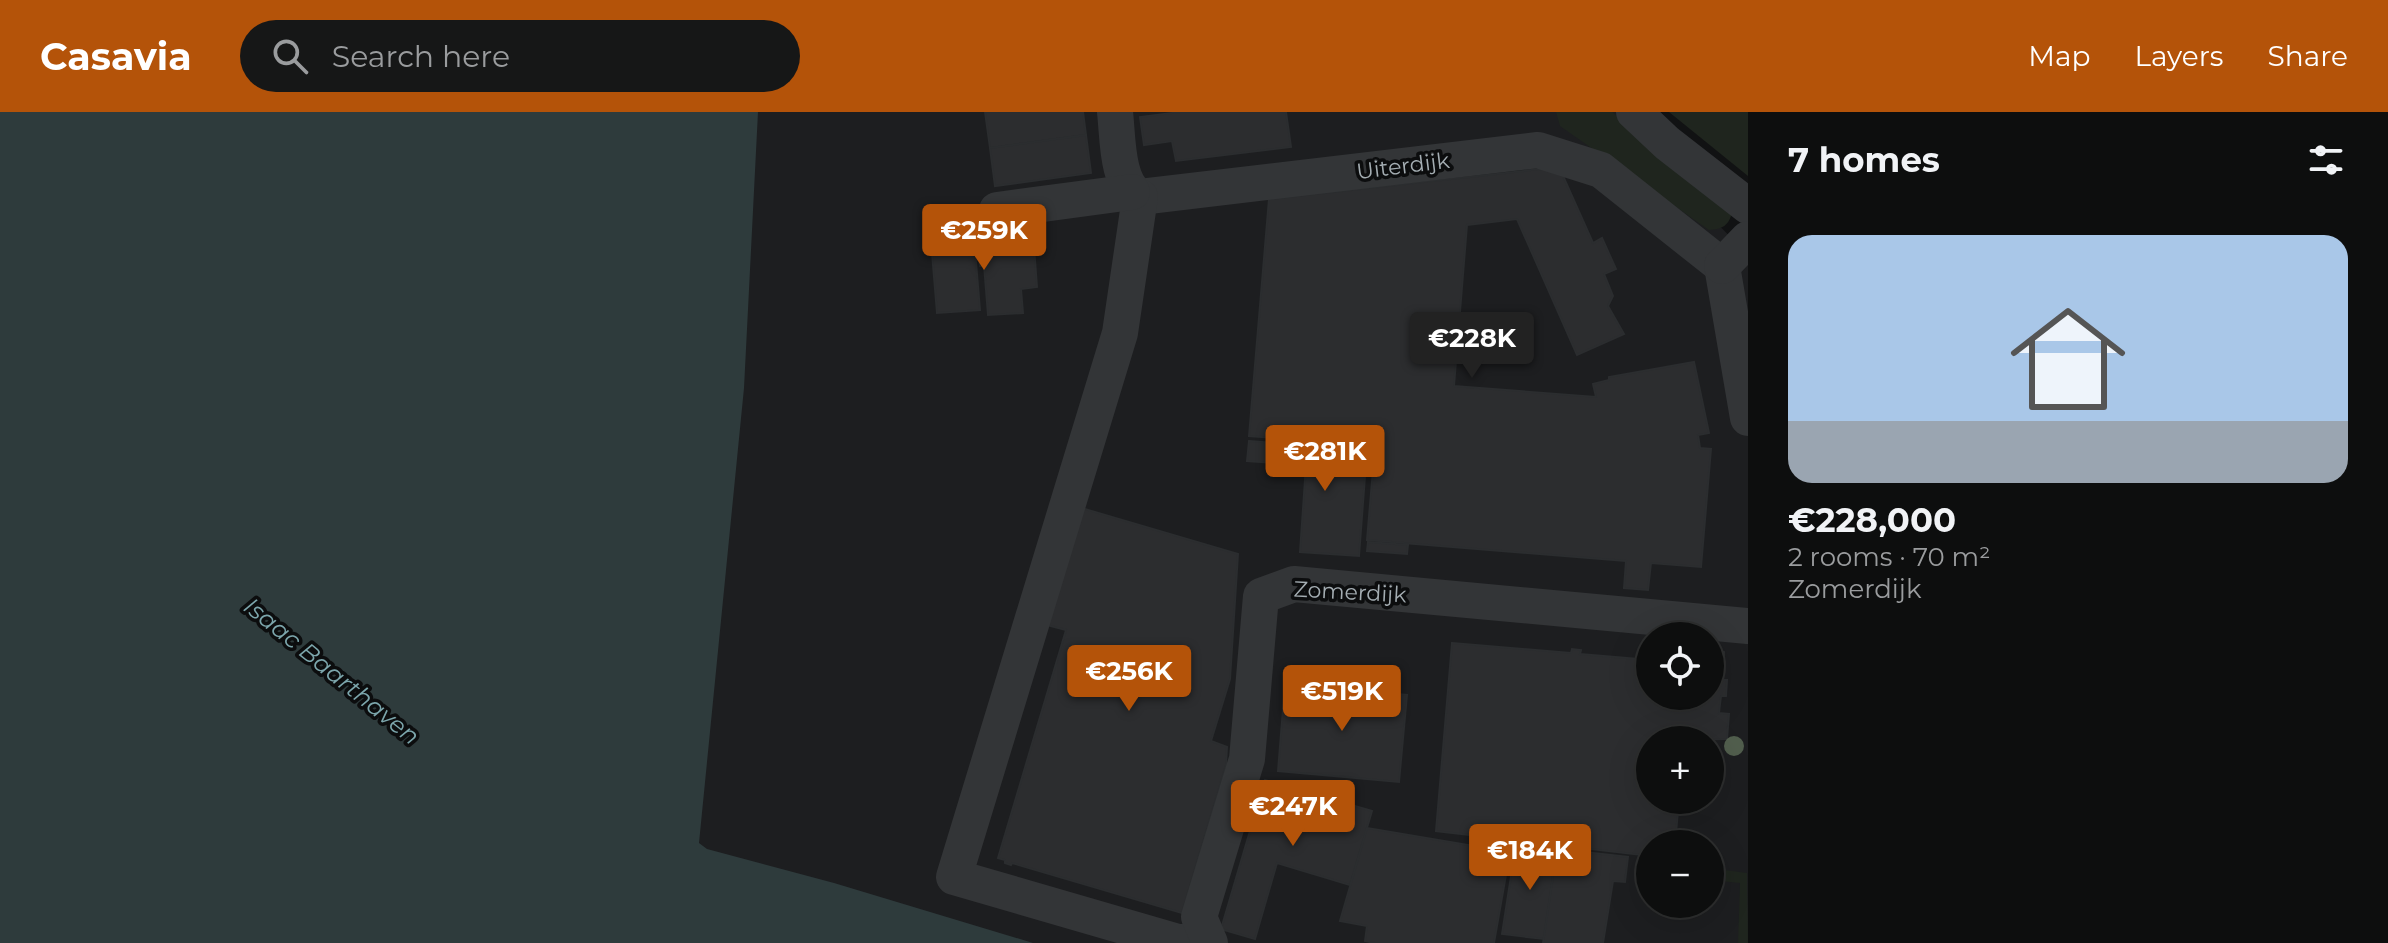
<!DOCTYPE html>
<meta charset="utf-8">
<style>
:root{--surface:#0d0e0e;--page:#161717;--text:#f1f3f6;--muted:#9a9c9e;--line:#2d2e2e;--accent:#b45309}
body{margin:0;font-family:Montserrat,sans-serif;background:var(--page);color:var(--text);height:100vh;display:flex;flex-direction:column;font-size:30px;white-space:nowrap}
*{box-sizing:border-box;margin:0}
p{font-size:26px;color:var(--muted)}
.icon{flex:none;width:44px;height:44px;fill:none;stroke:currentColor;stroke-width:2;stroke-linecap:round;stroke-linejoin:round}
.map{position:relative;flex:1;overflow:hidden}
.side{display:flex;flex-direction:column;background:var(--surface);width:640px}
.side>*{flex:none}
.fabs{position:absolute;left:1636px;top:510px;display:grid;gap:16px}
.fabs a{display:grid;place-items:center;width:88px;height:88px;border-radius:50%;background:var(--surface);box-shadow:0 8px 32px #0002,0 0 0 2px var(--line);font-size:40px}
.price{position:absolute;translate:-50% -68px;padding:0 18px;border-radius:8px;background:var(--accent);color:#fff;font-size:26px;line-height:52px;filter:drop-shadow(0 2px 4px #0008)}
.price::after{content:'';position:absolute;left:50%;top:48px;width:24px;height:18px;margin-left:-12px;background:inherit;clip-path:polygon(0 0,100% 0,50% 100%)}
.price.current{background:#222;color:#fff}
ul{padding:0;list-style:none}
li{display:grid;align-content:center;gap:16px;height:424px;padding:0 40px}
li+li{border-top:2px solid var(--line)}
li span{display:grid;place-items:center;height:248px;border-radius:24px;color:#555}
li>.icon{margin-inline-start:auto}
span .icon{width:144px;height:144px;fill:#fffc;stroke-width:1}
li b{font-size:34px}
h2{display:flex;justify-content:space-between;align-items:center;height:96px;padding:0 40px;font-size:34px}
header{display:flex;align-items:center;gap:48px;box-sizing:border-box;height:112px;padding:0 40px;background:var(--accent);color:#fff}
header strong{font-size:38px}
nav{display:flex;gap:44px;margin-inline-start:auto;font-size:28px}
.search{width:560px;height:72px;background:var(--page);display:flex;align-items:center;gap:20px;box-sizing:border-box;padding:0 28px;border-radius:44px;color:var(--muted);font-size:30px}
main{display:flex;flex:1;min-height:0}
.map>svg:first-child{display:block}
.built{fill:#1d1e20;fill-rule:evenodd}
.green{fill:#1f251e}
.water{fill:#2e3b3c}
.building{fill:#2c2d2f;stroke:#2b2d2f;stroke-width:2}
.lines{fill:none;stroke-linecap:round;stroke-linejoin:round}
.minor{stroke:#333537;stroke-width:36}
.tree{fill:#515e4d}
.labels{text-anchor:middle;dominant-baseline:central;stroke-width:7;stroke-linejoin:round;paint-order:stroke}
.street-label{font-size:22px;fill:#a4adb2;stroke:#0c0d0e}
.water-label{font-size:24px;font-style:italic;fill:#7ca6ac;stroke:#0c0d0e}
</style>
<header>
<strong>Casavia</strong>
<div class="search"><svg class="icon" aria-label="search" viewBox="0 0 24 24"><circle cx="10" cy="10" r="6"/><path d="M15 15l6 6"/></svg>Search here</div>
<nav><a>Map</a><a>Layers</a><a>Share</a></nav>
</header>
<main>
<div class="map">
<svg width="1748" height="831" viewBox="0 0 1748 831">
<rect width="100%" height="100%" fill="#111213"/>
<path class="built" d="M0 0H1633L1708 102 1748 143V831H0ZM1650 524H1710V584H1650ZM1650 628H1710V688H1650ZM1650 732H1710V792H1650Z"/>
<g class="green">
<path d="M1556 0H1612L1732 100C1729 114 1722 117 1709 118L1560 14Z"/>
<path d="M1669 0H1748V64Z"/>
<path d="M1710 756 1747 761 1748 831H1738L1740 771 1710 768Z"/>
</g>
<path class="water" d="M0 0H758L744 276 699 731 707 737 834 771 1033 831H0Z"/>
<g class="building">
<path d="M985 0H1083L1086 23 990 36Z"/>
<path d="M1180 0H1286L1291 35 1176 49 1172 29 1144 33 1140 5Z"/>
<path d="M1086 23 1091 61 995 74 990 36Z"/>
<path d="M1559 55 1593 131 1602 126 1616 157 1604 162 1613 184 1608 194 1624 222 1577 243 1517 107 1467 113 1454 274 1596 285 1593 272 1609 268V265L1694 250 1709 321 1698 323 1700 336 1711 337 1701 455 1651 451 1648 478 1624 476 1626 449 1367 428 1375 334 1249 324 1269 87Z"/>
<path d="M1036 119 1033 121 1037 175 1021 177 1023 201 988 203 984 153 980 154 978 137 975 138 980 198 937 201 931 129Z"/>
<path d="M1249 329 1367 338 1359 444 1300 440 1306 353 1247 349Z"/>
<path d="M1078 395 1238 442 1230 567 1211 629 1227 635 1226 653 1182 801 1012 751 1011 753 1005 751V748L998 746 1066 518 1043 512Z"/>
<path d="M1368 430 1408 433 1407 442 1367 439Z"/>
<path d="M1452 531 1571 541 1572 537 1581 538 1580 542 1650 548V584H1710V538L1724 540 1722 568H1727L1726 584H1721L1719 601 1729 602 1727 627 1650 628V688H1679L1675 732H1650V744L1436 719Z"/>
<path d="M1285 572 1407 583 1399 670 1278 659Z"/>
<path d="M1265 668 1372 699 1350 773 1277 751 1255 827 1221 817Z"/>
<path d="M1367 716 1510 740 1494 831H1375L1365 829 1367 814 1340 809Z"/>
<path d="M1516 732 1557 738 1544 827 1502 822Z"/>
<path d="M1557 737 1628 745 1625 770 1613 769 1603 831H1543Z"/>
</g>
<g class="lines">
<g class="minor">
<path d="M1115 0C1118 25 1116 72 1140 85L1538 38 1601 58 1722 154"/>
<path d="M1634 0 1667 31 1748 94"/>
<path d="M1140 85 1120 221 954 765 1178 830H1208"/>
<path d="M997 98 1132 80"/>
<path d="M1722 154 1748 306"/>
<path d="M1722 154 1748 127"/>
<path d="M1210 831 1199 805 1247 647 1261 484 1294 472 1748 514"/>
</g>
</g>
<circle class="tree" cx="1734" cy="634" r="10"/>
<g class="labels">
<g class="street-label">
<text transform="translate(1403 54) rotate(-7)">Uiterdijk</text>
<text transform="translate(1350 480) rotate(3)">Zomerdijk</text>
</g>
<g class="water-label">
<text transform="translate(332 559) rotate(39)">Isaac Baarthaven</text>
</g>
</g>
</svg>
<div class="fabs">
<a><svg class="icon" aria-label="locate" viewBox="0 0 24 24"><circle cx="12" cy="12" r="6"/><path d="M12 2v4M12 18v4M2 12h4M18 12h4"/></svg></a>
<a>+</a>
<a>−</a>
</div>
<b class="price" style="left:984px;top:160px">€259K</b>
<b class="price current" style="left:1472px;top:268px">€228K</b>
<b class="price" style="left:1325px;top:381px">€281K</b>
<b class="price" style="left:1129px;top:601px">€256K</b>
<b class="price" style="left:1342px;top:621px">€519K</b>
<b class="price" style="left:1293px;top:736px">€247K</b>
<b class="price" style="left:1530px;top:780px">€184K</b>
</div>
<section class="side">
<h2>7 homes<svg class="icon" aria-label="filters" viewBox="0 0 24 24"><path d="M4 7h16M4 17h16"/><circle cx="9" cy="7" r="2"/><circle cx="15" cy="17" r="2"/></svg></h2>
<ul>
<li><span style="background:linear-gradient(#a9c7e8 75%,#9aa5b1 0)"><svg class="icon" aria-label="home" viewBox="0 0 24 24"><path d="M3 11l9-7 9 7M6 9v11h12V9"/></svg></span><div><b>€228,000</b><p>2 rooms · 70 m²</p><p>Zomerdijk</p></div></li>
</ul>
</section>
</main>
